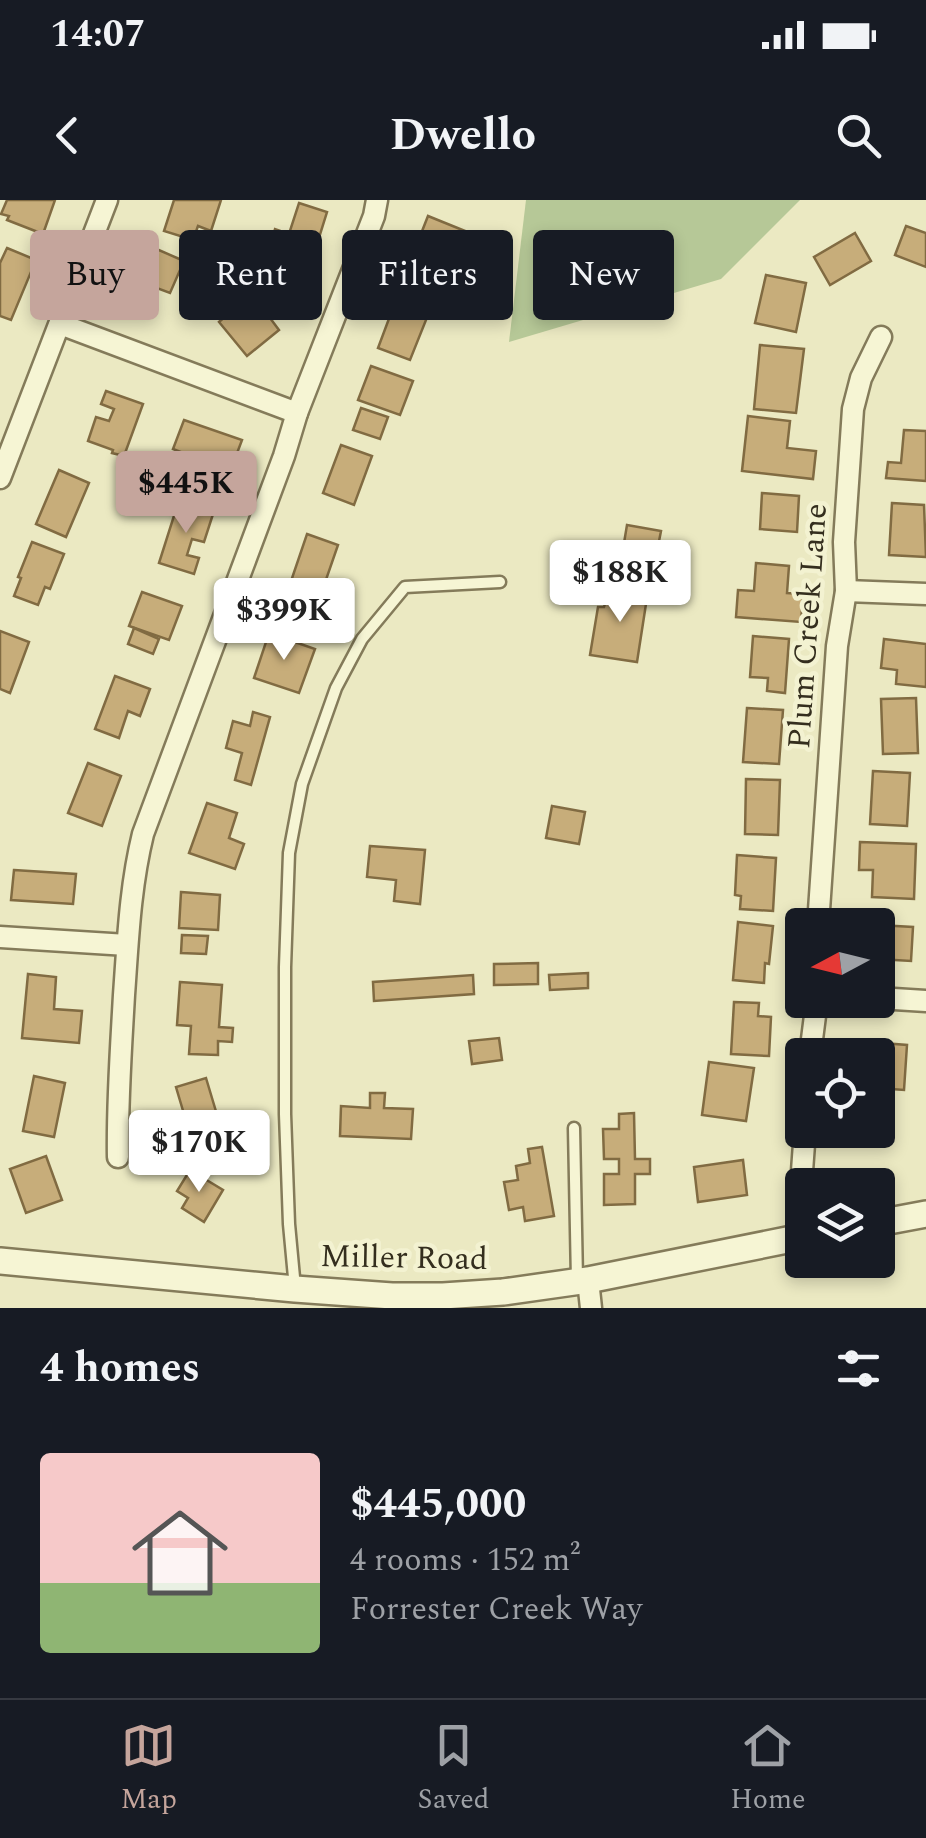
<!DOCTYPE html>
<meta charset="utf-8">
<style>
:root{--surface:#171b24;--page:#20242c;--text:#f1f3f6;--muted:#9ea1a6;--line:#363941;--accent:#c5a59c}
body{margin:0;font-family:Spectral,serif;background:var(--page);color:var(--text);height:100vh;display:flex;flex-direction:column;font-size:38px;white-space:nowrap}
*{box-sizing:border-box;margin:0}
p{font-size:32px;color:var(--muted)}
.icon{flex:none;width:55px;height:55px;fill:none;stroke:currentColor;stroke-width:2;stroke-linecap:round;stroke-linejoin:round}
.map{position:relative;height:1108px;overflow:hidden}
.sheet{display:flex;flex-direction:column;background:var(--surface);flex:1}
.sheet>*{flex:none}
.guide{position:absolute;left:30px;top:30px;width:868px;height:90px;display:flex;gap:20px}
.needle{width:65px;rotate:263deg}
.tools{position:absolute;left:785px;top:708px;display:grid;gap:20px}
.tools a{display:grid;place-items:center;width:110px;height:110px;border-radius:10px;background:var(--surface);box-shadow:0 5px 15px #0003;font-size:50px}
.price{position:absolute;translate:-50% -85px;padding:0 22px;border-radius:10px;background:#fff;color:#222;font-size:32px;line-height:65px;filter:drop-shadow(0 2px 5px #0008)}
.price::after{content:'';position:absolute;left:50%;top:60px;width:30px;height:22px;margin-left:-15px;background:inherit;clip-path:polygon(0 0,100% 0,50% 100%)}
.price.active{background:var(--accent);color:#111}
ul{padding:0;list-style:none}
li{display:flex;align-items:center;gap:30px;height:250px;padding:0 40px}
li+li{border-top:2px solid var(--line)}
li span{display:grid;place-items:center;flex:none;width:280px;height:200px;border-radius:10px;color:#555}
li>.icon{margin-inline-start:auto}
span .icon{width:120px;height:120px;fill:#fffc;stroke-width:1}
li b{font-size:42px}
h2{display:flex;justify-content:space-between;align-items:center;height:120px;padding:0 40px;font-size:42px}
.pill{padding:0 35px;border-radius:10px;background:var(--surface);box-shadow:0 5px 15px #0003;font-size:35px;line-height:90px}
.pill.active{background:var(--accent);color:#111}
.status{display:flex;justify-content:space-between;align-items:center;height:70px;padding:0 50px;background:var(--surface);direction:ltr}
.status svg{height:28px;fill:currentColor}
header{display:flex;justify-content:space-between;align-items:center;height:130px;padding:0 40px;background:var(--surface);font-size:45px;font-weight:700}
.menu{display:flex;justify-content:space-around;align-items:center;height:140px;border-top:2px solid var(--line);background:var(--surface);font-size:28px;color:var(--muted)}
.menu a{display:grid;justify-items:center;gap:5px}
.menu .active{color:var(--accent)}
.map>svg:first-child{display:block}
.green{fill:#b6c897}
.building{fill:#c7ad7a;stroke:#816b42;stroke-width:2.5}
.lines{fill:none;stroke-linecap:round;stroke-linejoin:round}
.service-casing{stroke:#847b5a;stroke-width:15}
.minor-casing{stroke:#847b5a;stroke-width:25}
.tertiary-casing{stroke:#847b5a;stroke-width:30}
.service{stroke:#f6f5d4;stroke-width:10}
.minor{stroke:#f6f5d4;stroke-width:20}
.tertiary{stroke:#f6f5d4;stroke-width:25}
.labels{text-anchor:middle;dominant-baseline:central;stroke-width:9;stroke-linejoin:round;paint-order:stroke}
.street-label{font-size:32px;fill:#342e1e;stroke:#f3f2d1}
</style>
<div class="status"><b>14:07</b><svg viewBox="0 0 49 12"><path d="M0 12V9h3v3zM5 12V6h3v6zM10 12V3h3v9zM15 12V0h3v12zM26 1h20v11H26zM47 4h2v5h-2z"/></svg></div>
<header><svg class="icon" aria-label="back" viewBox="0 0 24 24"><path d="M15 5l-7 7 7 7"/></svg>Dwello<svg class="icon" aria-label="search" viewBox="0 0 24 24"><circle cx="10" cy="10" r="6"/><path d="M15 15l6 6"/></svg></header>
<div class="map">
<svg width="926" height="1108" viewBox="0 0 926 1108">
<rect width="100%" height="100%" fill="#ebe9c2"/>
<path class="green" d="M526 0H800L721 79 509 142Z"/>
<g class="building">
<path d="M7 0H55L43 34 7 20 9 16 1 14Z"/>
<path d="M174 0H221L211 31 198 26 193 40 164 31Z"/>
<path d="M299 3 327 12 308 73 266 60 275 29 289 34Z"/>
<path d="M428 16 470 33 460 57 447 52 434 83 406 72Z"/>
<path d="M906 26 926 33V67L895 55Z"/>
<path d="M855 33 871 61 830 85 814 57Z"/>
<path d="M145 44 184 61 170 93 157 88 150 104 131 96 138 81 130 78Z"/>
<path d="M7 48 36 60 11 120 0 116V63Z"/>
<path d="M766 75 806 83 796 132 755 123Z"/>
<path d="M399 92 432 105 410 160 378 148Z"/>
<path d="M271 98 280 110 270 118 279 130 247 156 219 122 240 103 249 115Z"/>
<path d="M760 145 804 149 796 213 754 209Z"/>
<path d="M371 166 413 181 400 215 358 200Z"/>
<path d="M106 191 143 204 124 256 112 253 113 250 88 241 96 217 109 221 114 209 101 204Z"/>
<path d="M361 208 388 217 380 239 353 230Z"/>
<path d="M748 216 790 221 787 248 816 251 813 279 742 271Z"/>
<path d="M184 220 242 240 221 296 187 284 194 267 184 263 188 255 173 249Z"/>
<path d="M904 230 926 231V281L886 278 888 262 901 263Z"/>
<path d="M341 245 372 256 354 305 323 293Z"/>
<path d="M59 270 89 283 66 337 36 324Z"/>
<path d="M762 293 799 296 797 332 760 329Z"/>
<path d="M179 300 214 311 204 342 192 339 187 355 199 358 194 374 159 363Z"/>
<path d="M892 303 924 305 926 357 889 355Z"/>
<path d="M627 325 661 331 654 367 621 361Z"/>
<path d="M307 334 338 345 319 400 288 390Z"/>
<path d="M32 342 64 354 50 389 45 387 38 405 14 396 21 378 18 377Z"/>
<path d="M756 363 789 366 787 393 803 394 801 422 736 417 738 390 754 391Z"/>
<path d="M610 386 648 391 637 462 590 455 598 407H604Z"/>
<path d="M142 392 182 406 169 440 129 426Z"/>
<path d="M134 428 159 439 153 454 128 444Z"/>
<path d="M0 431 29 442 10 493 0 489Z"/>
<path d="M269 433 315 449 299 493 254 478Z"/>
<path d="M753 436 789 439 785 493 767 491 768 478 750 477Z"/>
<path d="M884 439 926 444V487L896 484 897 470 881 468Z"/>
<path d="M115 476 150 489 140 516 128 511 119 538 95 529Z"/>
<path d="M916 498 918 553 883 554 881 499Z"/>
<path d="M747 508 783 510 779 564 743 562Z"/>
<path d="M253 512 270 517 251 585 235 580 242 553 226 548 233 521 250 526Z"/>
<path d="M88 563 121 576 102 626 68 613Z"/>
<path d="M873 571 910 573 907 626 870 624Z"/>
<path d="M746 579 780 580 778 635 745 634Z"/>
<path d="M207 603 237 613 229 638 244 644 235 669 189 653Z"/>
<path d="M552 606 585 612 579 644 546 638Z"/>
<path d="M860 642 916 644 914 699 872 697 873 670H859Z"/>
<path d="M370 646 425 650 420 704 394 701 396 680 367 677Z"/>
<path d="M737 655 776 658 773 711 740 709 741 696 735 695Z"/>
<path d="M14 670 76 674 73 704 11 700Z"/>
<path d="M181 692 220 695 218 730 179 728Z"/>
<path d="M738 722 773 726 769 764 765 763 764 783 733 780Z"/>
<path d="M878 725 913 727 911 761 878 759Z"/>
<path d="M182 735 208 736 206 754 181 753Z"/>
<path d="M538 763V784L494 785V764Z"/>
<path d="M588 773V788L550 790 549 775Z"/>
<path d="M28 774 56 777 54 809 82 811 79 843 22 838Z"/>
<path d="M473 775 474 794 374 801 373 782Z"/>
<path d="M180 782 222 785 219 827 233 828 232 842 218 841V855L189 854 191 826 177 825Z"/>
<path d="M734 802 759 803 758 816 771 817 769 856 731 854Z"/>
<path d="M499 838 502 860 472 864 469 841Z"/>
<path d="M857 841 907 845 904 890 878 888V855H856Z"/>
<path d="M709 862 754 868 746 921 702 915Z"/>
<path d="M34 876 65 883 54 937 23 931Z"/>
<path d="M206 878 218 918 233 914 241 940 211 949 207 936 192 941 176 887Z"/>
<path d="M370 893H385L384 908 413 909 411 939 340 936 341 906 370 908Z"/>
<path d="M634 913 635 959H650V974H635V1004L604 1005V974H619V959H604L603 929H619V914Z"/>
<path d="M542 947 554 1016 525 1021 523 1007 509 1010 504 982 518 980 516 966 530 963 528 949Z"/>
<path d="M46 956 62 1000 26 1013 10 969Z"/>
<path d="M743 960 747 995 698 1002 694 967Z"/>
<path d="M190 970 223 990 204 1022 182 1008 188 998 177 991Z"/>
</g>
<g class="lines">
<g class="service-casing">
<g id="service">
<path d="M574 928 577 1080"/>
<path d="M295 1088 289 1024 285 914V767L289 653 302 584 336 488 362 439 405 387 500 382"/>
</g>
</g>
<g class="minor-casing">
<g id="minor">
<path d="M60 124 297 213"/>
<path d="M0 278 107 0"/>
<path d="M846 391 926 394"/>
<path d="M818 725 837 446 846 391 844 342 853 209 861 178 881 137"/>
<path d="M0 737 127 745"/>
<path d="M878 798 926 801"/>
<path d="M810 855 817 800"/>
<path d="M118 957C117 903 121 849 124 795 128 740 130 687 143 634L284 256 297 213 374 16 377 0"/>
<path d="M802 997 801 985 805 930"/>
<path d="M588 1080 591 1108"/>
</g>
</g>
<g class="tertiary-casing">
<g id="tertiary">
<path d="M878 1023 926 1014"/>
<path d="M0 1061 295 1089 392 1096H443L503 1092 588 1080 802 1037"/>
</g>
</g>
<use href="#service" class="service"/>
<use href="#minor" class="minor"/>
<use href="#tertiary" class="tertiary"/>
</g>
<g class="labels">
<g class="street-label">
<text transform="translate(808 426) rotate(-86)">Plum Creek Lane</text>
<text transform="translate(404 1058) rotate(1)">Miller Road</text>
</g>
</g>
</svg>
<div class="tools">
<a><svg class="needle" viewBox="-14 -14 28 28"><path d="M0-13l5 13h-10z" fill="#e53935"/><path d="M0 13l5-13h-10z" fill="#9ea1a6"/></svg></a>
<a><svg class="icon" aria-label="locate" viewBox="0 0 24 24"><circle cx="12" cy="12" r="6"/><path d="M12 2v4M12 18v4M2 12h4M18 12h4"/></svg></a>
<a><svg class="icon" aria-label="layers" viewBox="0 0 24 24"><path d="M12 4l9 5-9 5-9-5zM3 14l9 5 9-5"/></svg></a>
</div>
<b class="price active" style="left:186px;top:336px">$445K</b>
<b class="price" style="left:620px;top:425px">$188K</b>
<b class="price" style="left:284px;top:463px">$399K</b>
<b class="price" style="left:199px;top:995px">$170K</b>
<div class="guide">
<a class="pill active">Buy</a>
<a class="pill">Rent</a>
<a class="pill">Filters</a>
<a class="pill">New</a>
</div>
</div>
<section class="sheet">
<h2>4 homes<svg class="icon" aria-label="filters" viewBox="0 0 24 24"><path d="M4 7h16M4 17h16"/><circle cx="9" cy="7" r="2"/><circle cx="15" cy="17" r="2"/></svg></h2>
<ul>
<li><span style="background:linear-gradient(#f6c9c9 65%,#8fb573 0)"><svg class="icon" aria-label="home" viewBox="0 0 24 24"><path d="M3 11l9-7 9 7M6 9v11h12V9"/></svg></span><div><b>$445,000</b><p>4 rooms · 152 m²</p><p>Forrester Creek Way</p></div></li>
</ul>
</section>
<nav class="menu">
<a class="active"><svg class="icon" aria-label="map" viewBox="0 0 24 24"><path d="M3 6l6-2 6 2 6-2v14l-6 2-6-2-6 2zM9 4v14M15 6v14"/></svg>Map</a>
<a><svg class="icon" aria-label="saved" viewBox="0 0 24 24"><path d="M7 4h10v16l-5-4-5 4z"/></svg>Saved</a>
<a><svg class="icon" aria-label="home" viewBox="0 0 24 24"><path d="M3 11l9-7 9 7M6 9v11h12V9"/></svg>Home</a>
</nav>
